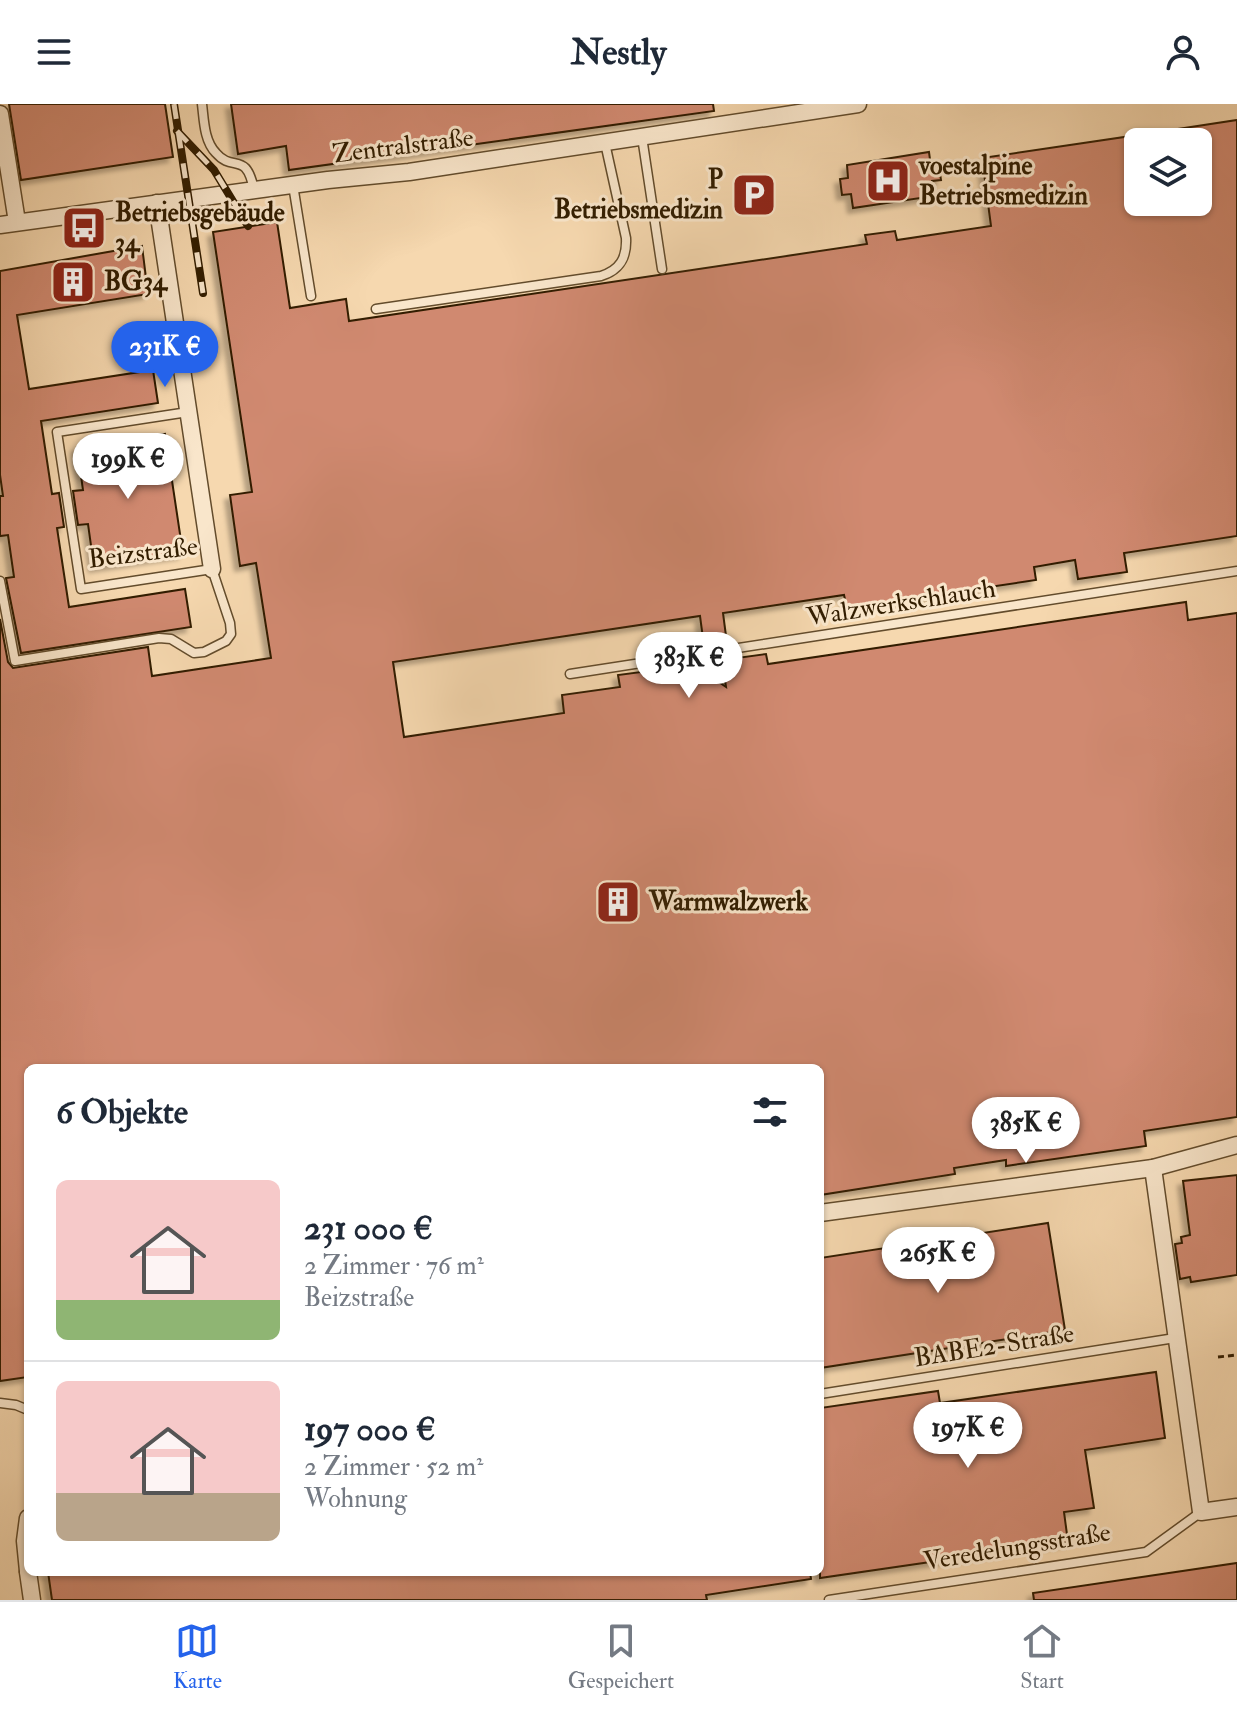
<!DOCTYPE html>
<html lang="de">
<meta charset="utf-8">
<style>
:root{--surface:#fff;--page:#f2f2f3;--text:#1f2937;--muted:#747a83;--line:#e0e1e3;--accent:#2563eb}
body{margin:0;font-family:"IM FELL Double Pica",serif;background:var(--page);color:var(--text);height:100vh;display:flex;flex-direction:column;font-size:30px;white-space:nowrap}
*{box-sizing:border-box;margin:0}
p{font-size:26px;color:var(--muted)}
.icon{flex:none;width:44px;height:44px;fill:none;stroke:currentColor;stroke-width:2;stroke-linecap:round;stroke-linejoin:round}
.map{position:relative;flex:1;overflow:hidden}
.sheet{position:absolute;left:24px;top:960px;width:800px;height:512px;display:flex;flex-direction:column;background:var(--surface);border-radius:12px;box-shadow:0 2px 6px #0004}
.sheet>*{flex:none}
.fabs{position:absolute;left:1124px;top:24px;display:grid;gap:16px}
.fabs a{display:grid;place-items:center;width:88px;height:88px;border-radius:12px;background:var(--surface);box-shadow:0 2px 6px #0004;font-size:40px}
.price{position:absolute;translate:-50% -68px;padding:0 18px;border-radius:28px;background:#fff;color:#222;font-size:26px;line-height:52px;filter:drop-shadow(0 2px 4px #0008)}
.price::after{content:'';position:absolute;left:50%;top:48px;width:24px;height:18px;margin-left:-12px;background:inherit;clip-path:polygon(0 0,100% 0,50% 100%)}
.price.active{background:var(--accent);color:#fff}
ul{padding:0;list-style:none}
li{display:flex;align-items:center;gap:24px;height:200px;padding:0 32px}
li+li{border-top:2px solid var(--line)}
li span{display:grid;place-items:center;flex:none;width:224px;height:160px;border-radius:12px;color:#555}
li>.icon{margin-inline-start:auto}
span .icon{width:96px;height:96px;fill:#fffc;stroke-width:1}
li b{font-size:34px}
h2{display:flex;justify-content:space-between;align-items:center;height:96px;padding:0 32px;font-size:34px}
header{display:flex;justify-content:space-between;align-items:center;height:104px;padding:0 32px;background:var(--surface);font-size:36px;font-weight:700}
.tab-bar{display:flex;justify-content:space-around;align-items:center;height:112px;border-top:2px solid var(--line);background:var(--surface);font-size:22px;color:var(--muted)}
.tab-bar a{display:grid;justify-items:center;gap:4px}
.tab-bar .active{color:var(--accent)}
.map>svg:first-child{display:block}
.building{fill:#d08970;stroke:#321d00;stroke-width:2;filter:url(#shadow)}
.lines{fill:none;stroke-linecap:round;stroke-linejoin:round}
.lane-casing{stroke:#634c2c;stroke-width:11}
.street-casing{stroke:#634c2c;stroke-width:19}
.path{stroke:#321d00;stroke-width:3;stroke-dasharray:6 4;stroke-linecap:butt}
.lane{stroke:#f9e6cb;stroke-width:8}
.street{stroke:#f9e6cb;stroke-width:16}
.rail-casing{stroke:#321d00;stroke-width:8}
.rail{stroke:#f9e6cb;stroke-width:5;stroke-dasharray:15;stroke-linecap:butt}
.labels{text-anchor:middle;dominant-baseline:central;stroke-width:6;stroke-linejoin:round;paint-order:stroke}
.street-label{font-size:26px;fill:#321d00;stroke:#f9e6cb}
.poi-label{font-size:26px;font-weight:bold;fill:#321d00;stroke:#f9e6cb;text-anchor:start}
</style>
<header><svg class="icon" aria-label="menu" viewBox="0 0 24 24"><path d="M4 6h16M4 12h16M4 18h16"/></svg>Nestly<svg class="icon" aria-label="person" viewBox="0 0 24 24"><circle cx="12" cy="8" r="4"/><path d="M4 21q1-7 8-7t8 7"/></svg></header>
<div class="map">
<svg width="1237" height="1496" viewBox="0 0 1237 1496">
<defs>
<filter id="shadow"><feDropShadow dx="-5" dy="5" stdDeviation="2" flood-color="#0004"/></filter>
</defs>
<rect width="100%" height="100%" fill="#f6d8af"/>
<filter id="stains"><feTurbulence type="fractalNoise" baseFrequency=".0025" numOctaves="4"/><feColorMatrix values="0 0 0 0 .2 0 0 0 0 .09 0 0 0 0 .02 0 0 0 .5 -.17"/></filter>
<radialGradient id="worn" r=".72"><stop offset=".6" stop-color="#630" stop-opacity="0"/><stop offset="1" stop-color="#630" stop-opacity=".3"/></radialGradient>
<g class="building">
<path d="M9 0H165L173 53 21 76Z"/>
<path d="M231 0H713L714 7 289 66 286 42 238 50Z"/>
<path d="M1237 16V432L1124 449 1127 468 1078 475 1075 456 1034 463 1036 476 847 504 844 491 723 509 726 532 704 542 700 512 393 558 404 633 564 609 562 591 620 583 618 571 694 561 726 583 722 556 766 550 768 560 1186 498 1188 516 1237 509V1013L1144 1027 1146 1042 1006 1062V1056L954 1064 955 1070 820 1091V964H28V1273L0 1277V515L8 558 13 564 148 543 152 572 271 554 256 459 240 462 230 391 252 388 213 128 277 118 290 204 346 195 349 217 867 140 865 131 895 127 897 136 991 122 982 54 1138 31V98H1198V38H1139L1138 31Z"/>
<path d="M929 48 931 63 939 62 941 76 932 77 934 92 853 104 851 90 842 91 840 75 848 74 847 61Z"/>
<path d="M142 142 148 190 17 211 29 285 153 266 158 299 41 317 52 390 59 389 64 423 57 424 69 503 185 485 191 523 21 549 6 474 14 473 8 431 0 432V392H3L0 371V167Z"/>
<path d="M165 330 183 450 94 463 88 420 78 421 73 387 83 386 77 343Z"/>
<path d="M1237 1071V1171L1191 1178 1190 1173 1180 1175 1175 1140 1182 1139 1181 1133 1190 1131 1183 1077Z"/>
<path d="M1048 1119 1065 1226 820 1264V1154Z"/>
<path d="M1156 1268 1165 1334 1085 1346 1094 1404 1064 1408 1068 1438 820 1474V1304L938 1287 940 1299Z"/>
<path d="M1237 1459V1496H1034L1033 1489Z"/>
<path d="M48 1468H810L811 1475 706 1491 707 1496H52Z"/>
</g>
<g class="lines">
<g class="lane-casing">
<g id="lane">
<path d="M202 0C204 16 204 37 216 49 233 69 246 46 254 86"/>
<path d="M642 33 662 165"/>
<path d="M293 81 311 192"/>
<path d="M376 205 601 172C620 166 627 154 626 134L605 39"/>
<path d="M0 477 15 557 159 534 171 535 194 549 204 548 226 537 231 530 230 519 212 465 81 485 57 328 188 308"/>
<path d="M570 570 1237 467"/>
<path d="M820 1290 1175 1234"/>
<path d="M0 1299 16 1301 28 1306"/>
<path d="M829 1496 1146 1448 1201 1408"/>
</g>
</g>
<g class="street-casing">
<g id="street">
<path d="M0 10 17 118"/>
<path d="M157 99 212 465"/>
<path d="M0 121 328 76 409 68 858 0"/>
<path d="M1153 1064 1201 1408 1237 1403"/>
<path d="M820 1109 1153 1064 1237 1041"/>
<path d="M28 1414 25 1437 28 1467"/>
<path d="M28 1468 32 1496"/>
</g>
</g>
<path class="path" d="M1218 1253 1237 1251"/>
<use href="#lane" class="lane"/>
<use href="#street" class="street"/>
<g class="rail-casing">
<g id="rail">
<path d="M174 0 203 189"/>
<path d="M177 27 214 66 248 122"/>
</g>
</g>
<use href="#rail" class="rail"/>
</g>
<defs>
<g id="hospital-square" transform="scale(2.3)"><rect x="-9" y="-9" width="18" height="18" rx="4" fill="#8f2418" stroke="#f9e6cb"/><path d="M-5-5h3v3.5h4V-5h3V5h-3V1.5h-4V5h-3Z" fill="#fff"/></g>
<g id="parking-square" transform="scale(2.3)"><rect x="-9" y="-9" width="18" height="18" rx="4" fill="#8f2418" stroke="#f9e6cb"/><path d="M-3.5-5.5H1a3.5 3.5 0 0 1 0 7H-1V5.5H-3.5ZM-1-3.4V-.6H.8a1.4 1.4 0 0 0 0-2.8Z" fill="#fff"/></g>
<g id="bus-square" transform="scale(2.3)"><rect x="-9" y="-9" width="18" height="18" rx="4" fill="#8f2418" stroke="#f9e6cb"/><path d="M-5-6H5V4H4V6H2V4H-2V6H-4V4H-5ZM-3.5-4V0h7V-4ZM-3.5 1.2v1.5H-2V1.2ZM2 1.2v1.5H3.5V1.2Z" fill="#fff"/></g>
<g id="building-square" transform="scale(2.3)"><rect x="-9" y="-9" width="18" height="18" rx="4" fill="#8f2418" stroke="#f9e6cb"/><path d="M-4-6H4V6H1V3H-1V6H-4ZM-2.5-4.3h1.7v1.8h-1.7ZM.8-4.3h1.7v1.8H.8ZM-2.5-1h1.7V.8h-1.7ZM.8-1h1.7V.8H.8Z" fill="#fff"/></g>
</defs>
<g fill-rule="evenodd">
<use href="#hospital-square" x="888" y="77"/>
<use href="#parking-square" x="754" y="91"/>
<use href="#bus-square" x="84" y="124"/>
<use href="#building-square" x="73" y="178"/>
<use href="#building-square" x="618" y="798"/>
</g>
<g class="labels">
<g class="street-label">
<text transform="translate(403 42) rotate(-7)">Zentralstraße</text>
<text transform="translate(143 449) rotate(-7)">Beizstraße</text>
<text transform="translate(901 499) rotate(-9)">Walzwerkschlauch</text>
<text transform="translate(994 1242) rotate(-9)">BABE2-Straße</text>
<text transform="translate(1017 1443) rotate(-9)">Veredelungsstraße</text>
</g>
<g class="poi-label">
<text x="919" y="62">voestalpine<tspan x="919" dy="30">Betriebsmedizin</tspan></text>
<text x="723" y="76" text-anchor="end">P<tspan x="723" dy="30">Betriebsmedizin</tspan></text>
<text x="115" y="109">Betriebsgebäude<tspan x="115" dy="30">34</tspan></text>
<text x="104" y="178">BG34</text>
<text x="649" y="798">Warmwalzwerk</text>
</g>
</g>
<rect width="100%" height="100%" filter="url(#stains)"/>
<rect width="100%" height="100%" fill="url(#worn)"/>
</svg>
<div class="fabs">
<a><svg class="icon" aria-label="layers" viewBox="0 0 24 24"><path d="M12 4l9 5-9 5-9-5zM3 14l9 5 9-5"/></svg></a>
</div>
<b class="price active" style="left:165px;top:285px">231K €</b>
<b class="price" style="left:128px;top:397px">199K €</b>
<b class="price" style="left:689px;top:596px">383K €</b>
<b class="price" style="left:1026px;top:1061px">385K €</b>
<b class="price" style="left:938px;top:1191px">265K €</b>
<b class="price" style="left:968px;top:1366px">197K €</b>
<section class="sheet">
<h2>6 Objekte<svg class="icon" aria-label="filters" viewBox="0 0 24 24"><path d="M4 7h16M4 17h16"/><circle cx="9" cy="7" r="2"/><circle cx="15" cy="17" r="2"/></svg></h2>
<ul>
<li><span style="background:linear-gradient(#f6c9c9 75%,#8fb573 0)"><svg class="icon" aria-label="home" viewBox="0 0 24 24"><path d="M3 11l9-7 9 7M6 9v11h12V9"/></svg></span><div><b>231 000 €</b><p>2 Zimmer · 76 m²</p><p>Beizstraße</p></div></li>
<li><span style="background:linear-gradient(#f6c9c9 70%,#b9a48a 0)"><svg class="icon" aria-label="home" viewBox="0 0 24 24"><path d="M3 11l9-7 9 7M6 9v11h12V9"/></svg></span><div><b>197 000 €</b><p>2 Zimmer · 52 m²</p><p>Wohnung</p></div></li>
</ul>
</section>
</div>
<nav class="tab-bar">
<a class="active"><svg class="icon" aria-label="map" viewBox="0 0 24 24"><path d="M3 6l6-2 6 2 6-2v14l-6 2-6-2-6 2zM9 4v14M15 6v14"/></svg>Karte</a>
<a><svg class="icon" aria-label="saved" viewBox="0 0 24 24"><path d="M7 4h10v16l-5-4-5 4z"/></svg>Gespeichert</a>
<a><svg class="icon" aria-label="home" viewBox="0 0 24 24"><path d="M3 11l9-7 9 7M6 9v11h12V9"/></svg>Start</a>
</nav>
